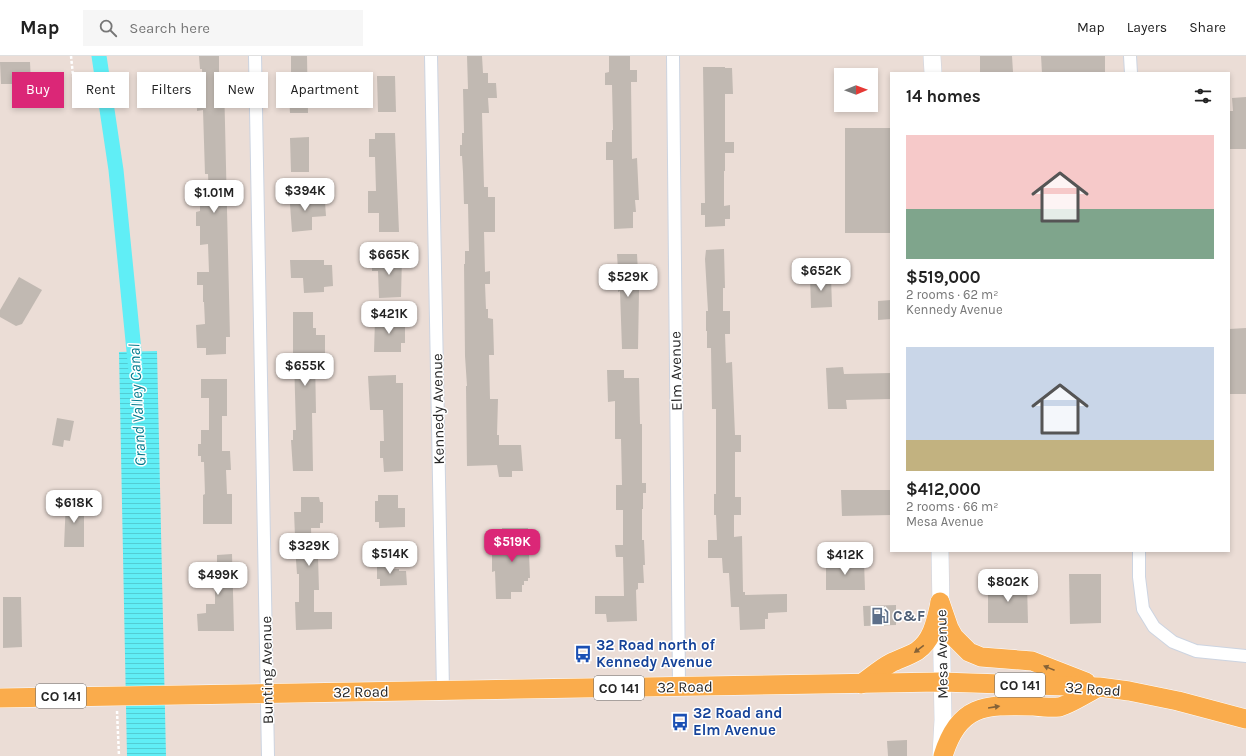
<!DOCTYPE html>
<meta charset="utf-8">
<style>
:root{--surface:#fff;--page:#f6f6f6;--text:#222;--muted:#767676;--line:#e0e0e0;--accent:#db2777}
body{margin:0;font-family:Karla,sans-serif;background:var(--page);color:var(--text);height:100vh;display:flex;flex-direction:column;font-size:15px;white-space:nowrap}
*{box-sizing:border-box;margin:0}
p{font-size:13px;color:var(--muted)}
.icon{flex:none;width:22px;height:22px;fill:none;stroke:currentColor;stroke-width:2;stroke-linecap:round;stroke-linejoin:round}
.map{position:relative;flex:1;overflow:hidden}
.side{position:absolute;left:890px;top:16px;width:340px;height:480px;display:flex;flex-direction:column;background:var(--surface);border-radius:0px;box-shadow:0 2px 6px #0003}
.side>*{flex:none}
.hud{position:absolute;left:12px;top:16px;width:380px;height:36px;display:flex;gap:8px}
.needle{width:26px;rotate:89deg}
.controls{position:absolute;left:834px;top:12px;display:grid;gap:8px}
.controls a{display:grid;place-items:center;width:44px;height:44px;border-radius:0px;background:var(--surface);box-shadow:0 2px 6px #0003;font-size:20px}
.price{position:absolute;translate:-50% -34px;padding:0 9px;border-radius:8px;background:#fff;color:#222;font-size:13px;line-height:26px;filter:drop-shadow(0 1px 2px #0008)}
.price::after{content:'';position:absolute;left:50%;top:24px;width:12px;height:9px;margin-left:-6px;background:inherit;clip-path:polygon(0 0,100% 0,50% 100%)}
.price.selected{background:var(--accent);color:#fff}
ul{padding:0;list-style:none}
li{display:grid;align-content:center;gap:8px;height:212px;padding:0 16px}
li span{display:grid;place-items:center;height:124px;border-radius:0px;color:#555}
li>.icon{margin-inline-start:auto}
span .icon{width:72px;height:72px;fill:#fffc;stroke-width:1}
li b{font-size:17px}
h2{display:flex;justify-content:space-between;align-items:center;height:48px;padding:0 16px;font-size:17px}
.chip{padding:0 14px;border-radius:0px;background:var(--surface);box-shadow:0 2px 6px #0003;font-size:14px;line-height:36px}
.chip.selected{background:var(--accent);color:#fff}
header{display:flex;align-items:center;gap:24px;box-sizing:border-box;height:56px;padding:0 20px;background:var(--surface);border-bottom:1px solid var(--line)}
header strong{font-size:19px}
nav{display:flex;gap:22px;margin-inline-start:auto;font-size:14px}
.search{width:280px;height:36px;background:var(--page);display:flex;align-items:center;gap:10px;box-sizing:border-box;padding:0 14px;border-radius:0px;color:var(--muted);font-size:15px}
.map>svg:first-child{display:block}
.water{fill:url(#water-rules)}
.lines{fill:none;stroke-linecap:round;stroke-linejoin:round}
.canal{stroke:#60eef6;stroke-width:15}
.building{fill:#c1b9b2}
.street-casing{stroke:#ccd4e1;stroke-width:14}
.secondary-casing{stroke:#ccd4e1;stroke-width:18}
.primary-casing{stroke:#fff;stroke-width:20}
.path{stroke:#fff;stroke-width:2.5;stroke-dasharray:3 2;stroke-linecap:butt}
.street{stroke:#fff;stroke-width:12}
.secondary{stroke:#fff;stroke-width:17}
.primary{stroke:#faac4c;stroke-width:19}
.oneway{fill:#856237}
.labels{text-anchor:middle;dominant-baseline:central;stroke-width:3;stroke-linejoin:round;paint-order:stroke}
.shield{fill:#fff;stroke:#676767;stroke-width:1}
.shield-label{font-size:14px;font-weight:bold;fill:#262626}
.street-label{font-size:15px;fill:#262626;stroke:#fff}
.service-label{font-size:15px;font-weight:bold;fill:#4e5e75;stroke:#fff;text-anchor:start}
.transit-label{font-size:15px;font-weight:bold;fill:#164399;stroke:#fff;text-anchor:start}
.water-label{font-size:16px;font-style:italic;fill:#057d8f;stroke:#fff}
</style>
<header>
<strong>Map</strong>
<div class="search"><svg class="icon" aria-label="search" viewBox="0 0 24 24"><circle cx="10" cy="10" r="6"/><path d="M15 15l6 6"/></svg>Search here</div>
<nav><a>Map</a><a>Layers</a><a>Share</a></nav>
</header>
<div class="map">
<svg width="1246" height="700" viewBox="0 0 1246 700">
<defs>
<pattern id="water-rules" width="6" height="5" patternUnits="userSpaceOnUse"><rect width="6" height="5" fill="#60eef6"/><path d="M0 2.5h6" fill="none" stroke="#53ccd3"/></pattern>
</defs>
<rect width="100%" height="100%" fill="#ebddd6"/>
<path class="water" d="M157 295 166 700H127L119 296Z"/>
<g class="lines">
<path class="canal" d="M99 0 116 114 136 315"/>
</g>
<g class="building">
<path d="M199 0H219V26L224 25 230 281H226V298L206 299V292H197L196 269 205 268 204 246H203V229H197V216H209L208 188 200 189V170H196V156L200 155V142H209L208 118H205L203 54 197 55V37H203L202 13H200Z"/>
<path d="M291 0H307L308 57H290L288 25H291Z"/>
<path d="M467 0H482L483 17H488V27H496L497 42H488L489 57H482L484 131H488V141H495V176H484L485 216 490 215V228H485L486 253H488V262L493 263 494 299H489L490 343H498L497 379H499V389H521L523 415H512V421H499L497 409 467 410 466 330H467L465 300 464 208H465V195H469L468 148H464L463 116 462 100H460V89H462V77H464L463 33H468Z"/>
<path d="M609 0H630V14H637V26H631L632 103 637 102 639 144H635L636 156H633V172L614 173 613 104H606V86H612V74H613L612 29H605V17L609 16Z"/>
<path d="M980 0H1012L1013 16H1003V17L980 16Z"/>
<path d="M1041 0H1105V17H1042Z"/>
<path d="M0 6H30L31 28H1Z"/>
<path d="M703 11H725V12H732L733 38H725V86H734V97H725V115H724V150L730 149V163H725V170L705 171V159H701V147H705Z"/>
<path d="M377 20H395L396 56H378Z"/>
<path d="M1246 41V93H1229V55H1233L1232 42Z"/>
<rect x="845" y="72" width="46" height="105"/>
<path d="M375 77H395L399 176H379V157H368V135H376L375 101H369V83H375Z"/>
<path d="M309 81V116H291L290 82Z"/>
<path d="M313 138V146H325L326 160 312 161V174L292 176 290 148H295L294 139Z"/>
<path d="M724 193 725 232H723V255H730V278H725L726 307 732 306 735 379H741V396H735V441H741V459H734V481L742 480 743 536H745V539L787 538V556L768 557V563H765V573L740 574 739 551H731L729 517H723L722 502H708V484H717L716 459H714V438H716V353H712L711 292H707V275H706V255H708L705 203 706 194Z"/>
<path d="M617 198H637L639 235 638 293H622L620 235 618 236V227H610L609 214H618Z"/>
<path d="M378 201H402L401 241 379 242 378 215H372V202H378Z"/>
<path d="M290 204H324V209H332L333 230 324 231V236L304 237 303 222H291Z"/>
<path d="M810 220H831L832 251 811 252Z"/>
<path d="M19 221 42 234 22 268 16 270 0 261V254Z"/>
<path d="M891 244V263L878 264V245Z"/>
<path d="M293 256H313V272H316V279H325V302H315L316 357H312L313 415H293L291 384H293V374H296L294 302H293Z"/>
<path d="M384 262H405V287H401V296H374L375 263Z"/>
<path d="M1246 272V338H1229V273Z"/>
<path d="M843 311 844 318 891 317V343L846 344 847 353H828L826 312Z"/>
<path d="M607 314H624V322H639L640 368H642V427H646V437H643V453H642V484H644L645 509H643L644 527H638V533L636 534 637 565 607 566 606 558H595V540H624L623 501H616L615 489H623V454H616V429H622L621 383H615V345L608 346Z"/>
<path d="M396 319V327H403V415L384 416 383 402H380V385H384L383 354H370L368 320Z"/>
<path d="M201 323H227V360H222V395H230L231 414H226L227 438H232V468H203V439L205 438 204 406H201V400H198V388H201V374H209V342H201Z"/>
<path d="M57 362 74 365 70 385 64 384 63 391 52 389Z"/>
<path d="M841 434H891V459L842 460Z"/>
<path d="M378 439H398V452H405V471L379 472V466H375V445H378Z"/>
<path d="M301 441H319L320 446H323V467H320V472H311L312 502 318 501 319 534H314V556H332V573L296 574 295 546H299V518H297L296 504 294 456H301Z"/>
<path d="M66 444H81V448H84V491H64Z"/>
<path d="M502 472H528L530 522H528V525H524V529H522V536H511V543H496L495 515 492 516V499H503Z"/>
<path d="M232 498 234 575H198L197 558 206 557V548H215V527H199L198 508H217V499Z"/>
<path d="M392 505V513H399V515H406L407 529 380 530V523H377V506Z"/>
<path d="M864 505 865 534H826V506Z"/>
<path d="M1069 518H1101V567L1070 568Z"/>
<path d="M1027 527 1028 567H988V528Z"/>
<path d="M3 541H21L22 591 3 592Z"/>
<path d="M896 549V569L864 570 863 550Z"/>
<path d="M907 684V700H888L887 685Z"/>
</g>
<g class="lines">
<g class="street-casing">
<g id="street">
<path d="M255 0 268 700"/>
<path d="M431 0 443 635"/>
<path d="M673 0 679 631"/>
<path d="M1130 0 1131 17"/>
<path d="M1139 495V521L1143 553 1154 571 1173 586 1196 595 1246 600"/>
</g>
</g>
<g class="secondary-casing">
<g id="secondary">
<path d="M932 0 933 17"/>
<path d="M940 495 943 664 941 699"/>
</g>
</g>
<g class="primary-casing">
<g id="primary">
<path d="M940 546 949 572 954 581 969 596 981 601 1032 605 1086 626"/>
<path d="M861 628C871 621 881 612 891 607 899 603 909 600 917 595 933 584 936 564 940 547"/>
<path d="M0 642 941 626 1099 631 1129 635 1178 645 1246 663"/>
<path d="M943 700C959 647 986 649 1034 650 1042 651 1051 652 1059 651 1067 650 1089 636 1097 632"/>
</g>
</g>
<g class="path">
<path d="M71 0 74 29 78 45"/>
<path d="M117 655 119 700"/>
</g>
<use href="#street" class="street"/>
<use href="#secondary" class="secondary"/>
<use href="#primary" class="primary"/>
</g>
<defs><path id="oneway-solid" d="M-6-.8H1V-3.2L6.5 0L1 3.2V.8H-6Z"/></defs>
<g class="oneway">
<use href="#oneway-solid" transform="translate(919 593) rotate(143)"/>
<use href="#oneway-solid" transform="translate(1049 612) rotate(-158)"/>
<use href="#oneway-solid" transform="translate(994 651) rotate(-9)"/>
</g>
<defs>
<g id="fuel-bare" transform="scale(1.38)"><path d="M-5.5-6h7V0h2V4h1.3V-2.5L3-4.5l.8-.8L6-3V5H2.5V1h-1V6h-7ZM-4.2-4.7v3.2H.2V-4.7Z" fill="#5c6f8a" stroke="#fff" stroke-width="2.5" paint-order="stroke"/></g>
<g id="bus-bare" transform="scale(1.38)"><path d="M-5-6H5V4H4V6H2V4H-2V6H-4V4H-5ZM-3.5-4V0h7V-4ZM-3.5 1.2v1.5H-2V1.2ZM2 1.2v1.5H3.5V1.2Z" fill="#1a4fb4" stroke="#fff" stroke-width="2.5" paint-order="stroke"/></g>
</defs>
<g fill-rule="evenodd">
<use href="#fuel-bare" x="880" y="560"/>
<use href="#bus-bare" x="583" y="598"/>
<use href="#bus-bare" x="680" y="666"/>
</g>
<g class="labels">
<g class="shield">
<rect x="995" y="617" width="50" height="24" rx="3"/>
<rect x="594" y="620" width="50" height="24" rx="3"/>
<rect x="36" y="628" width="50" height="24" rx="3"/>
</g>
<g class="shield-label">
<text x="1020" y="629">CO 141</text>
<text x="619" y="632">CO 141</text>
<text x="61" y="640">CO 141</text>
</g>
<g class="street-label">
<text transform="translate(676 315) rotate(-91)">Elm Avenue</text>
<text transform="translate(438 353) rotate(-91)">Kennedy Avenue</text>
<text transform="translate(942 598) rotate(-91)">Mesa Avenue</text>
<text transform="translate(267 614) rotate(-91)">Bunting Avenue</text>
<text transform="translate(685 631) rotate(-1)">32 Road</text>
<text transform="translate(1093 633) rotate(4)">32 Road</text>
<text transform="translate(361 636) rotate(-1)">32 Road</text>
</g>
<g class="service-label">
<text x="893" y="560">C&amp;F</text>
</g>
<g class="transit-label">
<text x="596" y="589">32 Road north of<tspan x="596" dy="17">Kennedy Avenue</tspan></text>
<text x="693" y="657">32 Road and<tspan x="693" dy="17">Elm Avenue</tspan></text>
</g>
<g class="water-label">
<text transform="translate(137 349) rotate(-93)">Grand Valley Canal</text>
</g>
</g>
</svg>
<div class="controls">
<a><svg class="needle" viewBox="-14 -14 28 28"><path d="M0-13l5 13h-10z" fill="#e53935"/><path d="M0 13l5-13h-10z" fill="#767676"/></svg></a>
</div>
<b class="price" style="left:305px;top:156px">$394K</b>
<b class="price" style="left:214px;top:158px">$1.01M</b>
<b class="price" style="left:389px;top:220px">$665K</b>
<b class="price" style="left:821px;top:236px">$652K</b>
<b class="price" style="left:628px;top:242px">$529K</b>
<b class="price" style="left:389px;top:279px">$421K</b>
<b class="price" style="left:305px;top:331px">$655K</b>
<b class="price" style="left:74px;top:468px">$618K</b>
<b class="price selected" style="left:512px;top:507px">$519K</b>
<b class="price" style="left:309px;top:511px">$329K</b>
<b class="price" style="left:390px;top:519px">$514K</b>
<b class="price" style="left:845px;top:520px">$412K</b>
<b class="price" style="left:218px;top:540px">$499K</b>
<b class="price" style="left:1008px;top:547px">$802K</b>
<div class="hud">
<a class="chip selected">Buy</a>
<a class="chip">Rent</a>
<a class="chip">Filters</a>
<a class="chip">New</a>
<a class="chip">Apartment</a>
</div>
<section class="side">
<h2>14 homes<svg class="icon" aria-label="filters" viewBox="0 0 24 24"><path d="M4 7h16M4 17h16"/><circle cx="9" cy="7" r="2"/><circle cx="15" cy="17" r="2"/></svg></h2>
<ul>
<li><span style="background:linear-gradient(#f6c9c9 60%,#7fa58c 0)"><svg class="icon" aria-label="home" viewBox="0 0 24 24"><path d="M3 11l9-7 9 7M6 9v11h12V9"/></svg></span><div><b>$519,000</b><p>2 rooms · 62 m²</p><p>Kennedy Avenue</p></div></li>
<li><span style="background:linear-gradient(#c9d6e8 75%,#c2b280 0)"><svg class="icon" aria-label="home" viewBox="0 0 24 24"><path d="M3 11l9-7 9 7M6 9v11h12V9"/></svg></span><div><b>$412,000</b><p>2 rooms · 66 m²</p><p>Mesa Avenue</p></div></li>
</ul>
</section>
</div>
